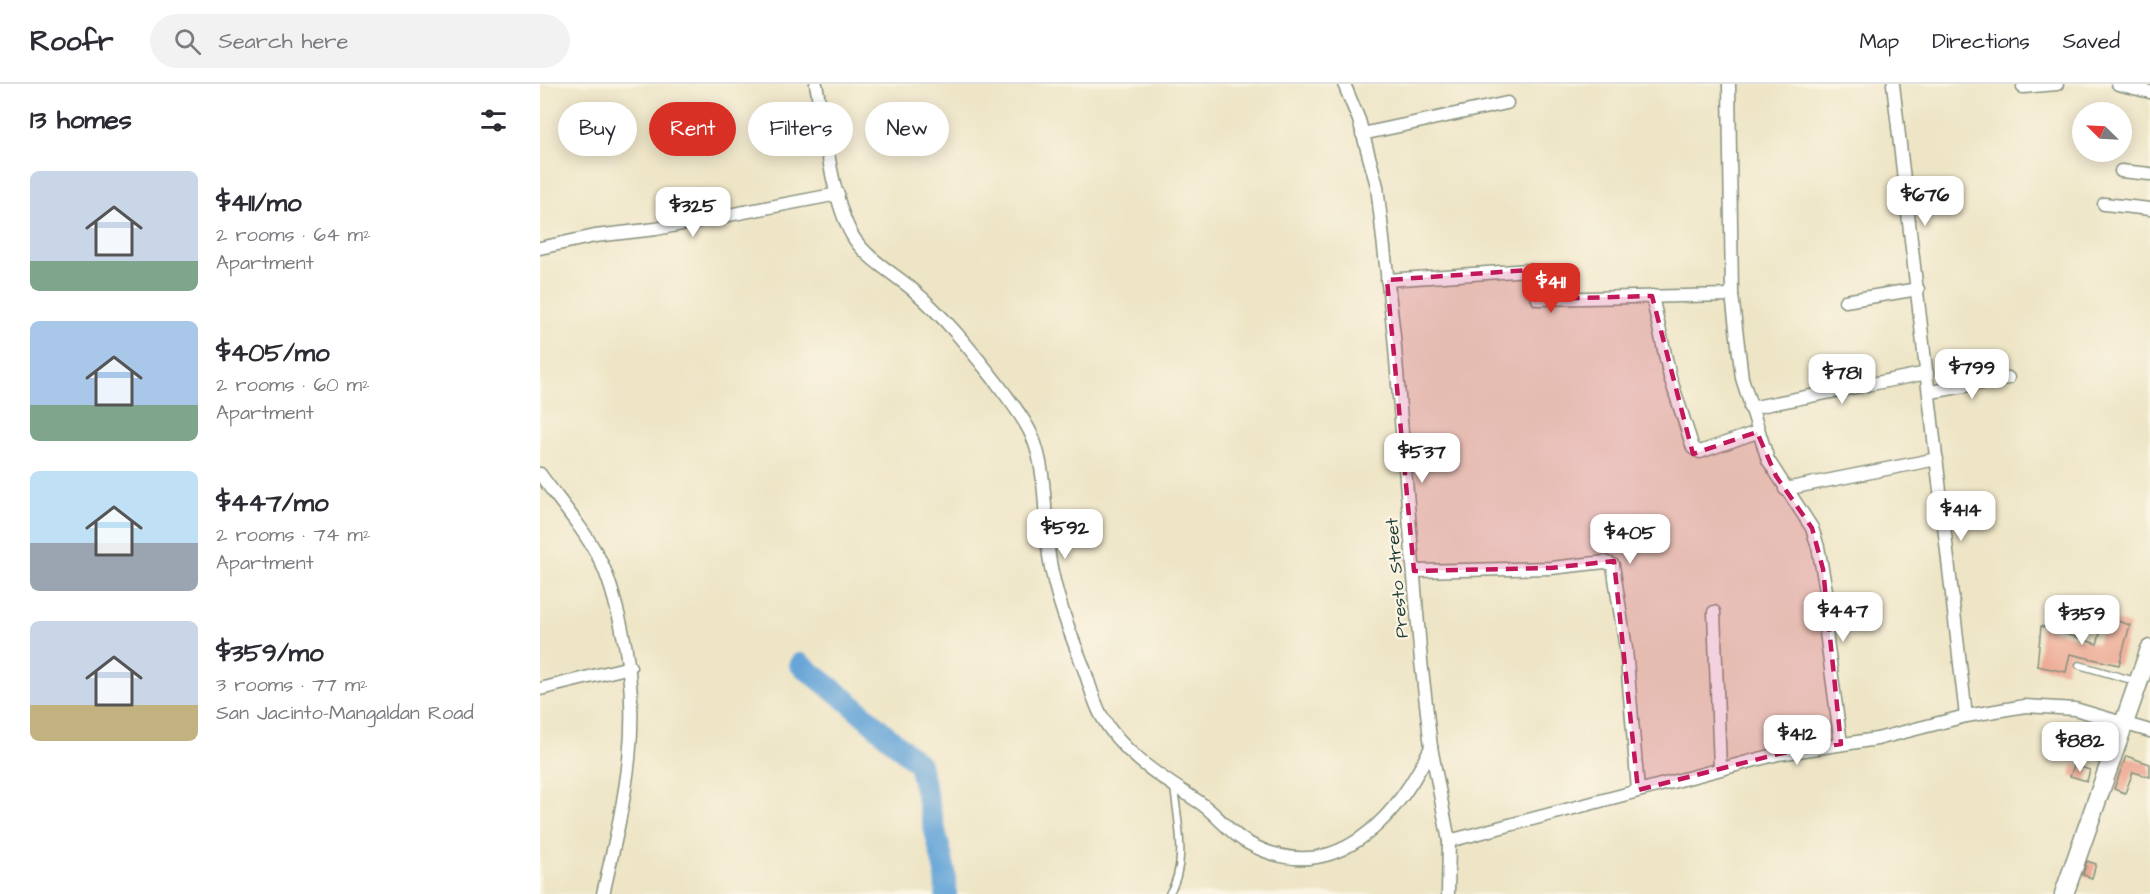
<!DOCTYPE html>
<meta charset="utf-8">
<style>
:root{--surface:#fff;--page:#f2f2f3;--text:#2b2b33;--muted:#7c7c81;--line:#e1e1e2;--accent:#d93025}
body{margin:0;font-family:"Architects Daughter",sans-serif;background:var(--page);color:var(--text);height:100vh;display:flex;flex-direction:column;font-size:22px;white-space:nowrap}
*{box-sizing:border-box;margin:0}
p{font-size:20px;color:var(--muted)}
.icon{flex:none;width:33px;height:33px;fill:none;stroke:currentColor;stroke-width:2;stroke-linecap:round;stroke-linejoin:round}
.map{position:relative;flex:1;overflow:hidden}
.details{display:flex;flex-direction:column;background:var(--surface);width:540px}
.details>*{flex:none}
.banner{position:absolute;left:18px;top:18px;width:570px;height:54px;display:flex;gap:12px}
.needle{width:39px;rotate:294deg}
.tools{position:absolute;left:1532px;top:18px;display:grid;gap:12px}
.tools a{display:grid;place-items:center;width:60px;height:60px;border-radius:50%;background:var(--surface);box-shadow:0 3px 15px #0003;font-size:30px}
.price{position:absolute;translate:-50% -51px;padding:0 14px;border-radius:12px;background:#fff;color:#222;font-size:20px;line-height:39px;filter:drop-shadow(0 2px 3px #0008)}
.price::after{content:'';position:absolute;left:50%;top:36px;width:18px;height:14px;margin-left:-9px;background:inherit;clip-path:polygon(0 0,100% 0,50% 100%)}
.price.selected{background:var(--accent);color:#fff}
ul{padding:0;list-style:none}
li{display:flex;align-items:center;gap:18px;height:150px;padding:0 30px}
li span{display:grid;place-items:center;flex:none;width:168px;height:120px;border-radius:9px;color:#555}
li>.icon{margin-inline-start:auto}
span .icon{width:72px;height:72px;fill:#fffc;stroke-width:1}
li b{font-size:26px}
h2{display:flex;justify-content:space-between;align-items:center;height:72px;padding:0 30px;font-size:26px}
.tag{padding:0 21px;border-radius:27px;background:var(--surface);box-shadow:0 3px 15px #0003;font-size:21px;line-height:54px}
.tag.selected{background:var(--accent);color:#fff}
header{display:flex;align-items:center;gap:36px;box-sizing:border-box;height:84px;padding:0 30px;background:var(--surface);border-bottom:2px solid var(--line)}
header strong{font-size:28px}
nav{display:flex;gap:33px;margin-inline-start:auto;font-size:21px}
.search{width:420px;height:54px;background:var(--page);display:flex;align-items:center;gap:15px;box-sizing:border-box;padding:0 21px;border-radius:33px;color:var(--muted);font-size:22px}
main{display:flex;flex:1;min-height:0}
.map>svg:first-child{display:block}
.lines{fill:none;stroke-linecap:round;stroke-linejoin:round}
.river{stroke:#66a5d8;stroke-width:22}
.building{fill:#eba38d}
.lane-casing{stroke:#86917d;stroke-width:9}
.street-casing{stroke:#86917d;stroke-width:15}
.primary-casing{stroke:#86917d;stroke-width:21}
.lane{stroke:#fff;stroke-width:6}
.street{stroke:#fff;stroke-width:12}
.primary{stroke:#fff;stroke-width:18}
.marked{fill:#c2185b;fill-opacity:0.2;stroke:#c2185b;stroke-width:4.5;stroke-dasharray:12 8;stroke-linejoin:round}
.labels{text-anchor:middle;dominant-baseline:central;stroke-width:4.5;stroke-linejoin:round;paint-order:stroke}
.street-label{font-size:18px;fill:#1f3d34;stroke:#fcf5e5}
</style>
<header>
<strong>Roofr</strong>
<div class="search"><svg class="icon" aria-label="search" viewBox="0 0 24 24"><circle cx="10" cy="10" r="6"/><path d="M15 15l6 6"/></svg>Search here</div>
<nav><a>Map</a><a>Directions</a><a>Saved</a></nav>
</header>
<main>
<section class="details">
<h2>13 homes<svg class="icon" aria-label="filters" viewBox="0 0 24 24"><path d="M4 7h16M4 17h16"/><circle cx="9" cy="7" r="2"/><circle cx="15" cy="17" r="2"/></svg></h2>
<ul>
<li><span style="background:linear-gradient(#c9d6e8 75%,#7fa58c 0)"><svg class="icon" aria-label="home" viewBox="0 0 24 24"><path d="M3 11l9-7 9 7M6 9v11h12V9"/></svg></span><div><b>$411/mo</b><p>2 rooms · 64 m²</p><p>Apartment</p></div></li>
<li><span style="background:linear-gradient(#a9c7e8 70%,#7fa58c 0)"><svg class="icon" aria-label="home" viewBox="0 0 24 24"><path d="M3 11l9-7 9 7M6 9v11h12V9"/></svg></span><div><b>$405/mo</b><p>2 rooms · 60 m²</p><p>Apartment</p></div></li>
<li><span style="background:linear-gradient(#bfe0f5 60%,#9aa5b1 0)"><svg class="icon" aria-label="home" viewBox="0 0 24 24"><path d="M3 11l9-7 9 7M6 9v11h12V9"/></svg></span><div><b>$447/mo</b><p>2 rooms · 74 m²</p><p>Apartment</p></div></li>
<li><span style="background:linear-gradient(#c9d6e8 70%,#c2b280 0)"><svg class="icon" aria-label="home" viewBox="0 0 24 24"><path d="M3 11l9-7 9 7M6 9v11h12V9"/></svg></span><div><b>$359/mo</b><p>3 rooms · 77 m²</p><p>San Jacinto-Mangaldan Road</p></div></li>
</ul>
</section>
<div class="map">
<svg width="1610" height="810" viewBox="0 0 1610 810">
<rect width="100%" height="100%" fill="#fcf5e5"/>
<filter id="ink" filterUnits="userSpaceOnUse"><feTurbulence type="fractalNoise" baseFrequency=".0167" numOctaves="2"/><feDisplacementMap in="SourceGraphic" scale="12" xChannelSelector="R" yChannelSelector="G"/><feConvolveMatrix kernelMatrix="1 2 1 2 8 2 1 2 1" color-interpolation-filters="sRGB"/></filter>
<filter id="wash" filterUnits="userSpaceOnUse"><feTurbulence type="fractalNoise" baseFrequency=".008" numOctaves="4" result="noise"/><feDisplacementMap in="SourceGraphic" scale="24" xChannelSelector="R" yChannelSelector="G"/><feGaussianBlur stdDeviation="1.35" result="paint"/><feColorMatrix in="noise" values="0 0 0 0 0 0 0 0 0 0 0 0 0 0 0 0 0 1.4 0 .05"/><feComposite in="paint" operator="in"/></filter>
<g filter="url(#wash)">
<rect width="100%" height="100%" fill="#eee5c6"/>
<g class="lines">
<path class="river" d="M260 580 310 619 379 680 405 788 406 810"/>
</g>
<g id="blocks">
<g class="building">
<path d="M1565 533 1590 541 1579 581 1530 570 1526 588 1497 582 1501 542 1557 560Z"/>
<path d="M1586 672 1610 680V693L1593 688 1585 709 1574 705Z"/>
<path d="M1534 681 1550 686 1547 697 1530 692Z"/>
<path d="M1547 777 1556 780 1552 794 1543 791Z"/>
</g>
</g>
</g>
<g filter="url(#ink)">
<use href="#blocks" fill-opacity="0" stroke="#86917d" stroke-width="1.5"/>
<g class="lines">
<g class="lane-casing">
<g id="lane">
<path d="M1539 581 1595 597"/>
<path d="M1513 660 1567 677"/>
<path d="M629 810C649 780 637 736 634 702"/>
</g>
</g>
<g class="street-casing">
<g id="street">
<path d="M276 0C284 42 292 116 312 151 325 174 352 188 372 205 405 233 430 265 457 299 469 316 484 333 492 352 507 385 504 436 509 472 515 511 529 546 543 582 549 598 553 616 561 631 582 670 624 695 659 718 677 730 689 749 708 759 793 806 857 735 891 663"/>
<path d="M804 0 819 36 837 102 854 252 881 577 891 663 909 757 908 810"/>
<path d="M1189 0 1192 211 1202 294 1228 376 1272 444 1278 463 1286 506V548L1301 660"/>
<path d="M1353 0 1426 632"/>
<path d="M1578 0 1610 8"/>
<path d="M1483 3 1517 0"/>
<path d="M822 50 967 19"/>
<path d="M1581 87 1610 90"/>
<path d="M1564 120 1610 125"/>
<path d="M0 164 55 152 116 145 298 110"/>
<path d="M847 196 989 186 998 215 1192 211"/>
<path d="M1112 212 1130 293 1153 364 1160 368 1217 348"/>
<path d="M1305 217 1378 205"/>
<path d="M1391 308 1468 294"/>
<path d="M1210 324 1387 289"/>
<path d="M0 390C20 418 44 445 60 476 70 496 75 518 81 541 104 638 85 715 63 810"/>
<path d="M1245 405 1397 375"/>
<path d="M874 487 1011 484 1065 478 1073 481 1086 565 1098 706"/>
<path d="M1174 528 1180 684"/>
<path d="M0 605 90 583"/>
<path d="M909 757 1238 670 1337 655 1426 632 1485 622 1535 625 1610 647"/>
</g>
</g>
<g class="primary-casing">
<path id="primary" d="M1524 810 1610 565"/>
</g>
<use href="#lane" class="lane"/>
<use href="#street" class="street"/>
<use href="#primary" class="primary"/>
</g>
</g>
<path class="marked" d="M989 186 998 215 1112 212 1153 370 1217 348 1236 392 1272 444 1283 485 1301 660 1238 670 1098 706 1074 477 1011 484 874 487 847 196Z"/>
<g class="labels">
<g class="street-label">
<text transform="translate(857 494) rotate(-95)">Presto Street</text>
</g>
</g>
</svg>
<div class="tools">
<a><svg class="needle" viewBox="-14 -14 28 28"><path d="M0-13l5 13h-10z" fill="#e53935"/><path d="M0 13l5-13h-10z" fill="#7c7c81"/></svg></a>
</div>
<b class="price" style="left:1385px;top:143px">$676</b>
<b class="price" style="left:153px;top:154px">$325</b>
<b class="price selected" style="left:1011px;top:230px">$411</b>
<b class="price" style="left:1432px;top:316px">$799</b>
<b class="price" style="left:1302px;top:321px">$781</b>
<b class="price" style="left:882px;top:400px">$537</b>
<b class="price" style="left:1421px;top:458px">$414</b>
<b class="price" style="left:525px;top:476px">$592</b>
<b class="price" style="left:1090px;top:481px">$405</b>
<b class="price" style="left:1303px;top:559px">$447</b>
<b class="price" style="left:1542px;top:562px">$359</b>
<b class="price" style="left:1257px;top:682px">$412</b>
<b class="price" style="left:1540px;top:689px">$882</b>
<div class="banner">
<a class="tag">Buy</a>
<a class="tag selected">Rent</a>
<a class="tag">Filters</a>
<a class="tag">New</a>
</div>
</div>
</main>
